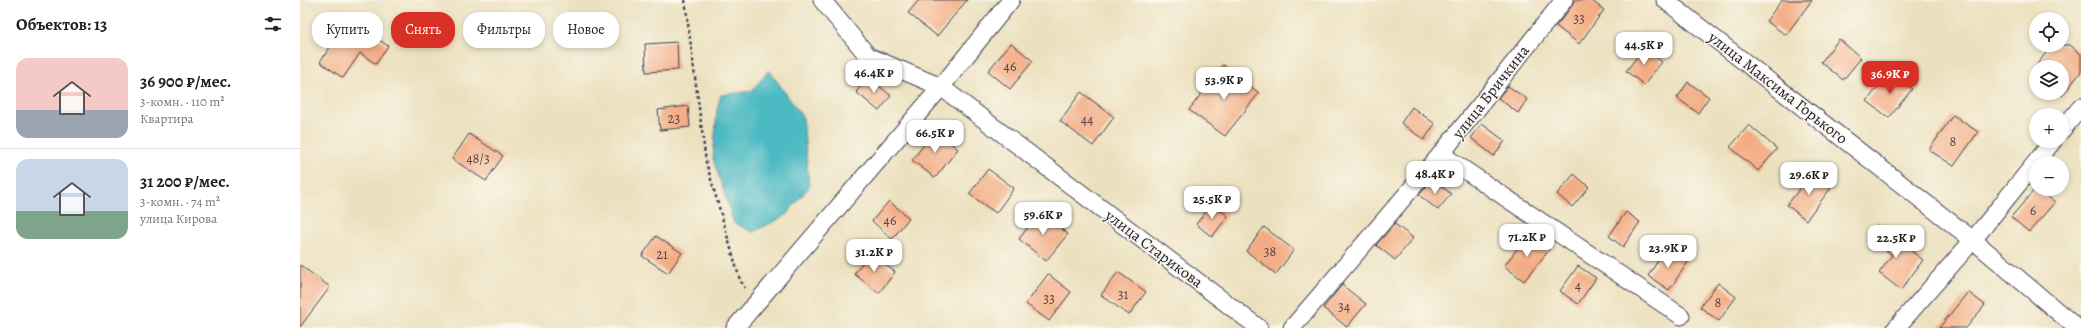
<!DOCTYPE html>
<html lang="ru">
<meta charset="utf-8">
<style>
:root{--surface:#fff;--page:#f2f2f2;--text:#202124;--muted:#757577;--line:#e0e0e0;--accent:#d93025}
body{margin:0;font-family:Alegreya,serif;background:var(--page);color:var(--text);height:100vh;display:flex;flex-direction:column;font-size:15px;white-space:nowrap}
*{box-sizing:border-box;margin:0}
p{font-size:13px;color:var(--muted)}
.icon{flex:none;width:22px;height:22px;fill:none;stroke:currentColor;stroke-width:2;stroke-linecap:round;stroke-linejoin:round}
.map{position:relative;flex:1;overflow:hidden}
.drawer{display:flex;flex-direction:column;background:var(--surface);width:300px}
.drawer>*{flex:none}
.top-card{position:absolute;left:12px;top:12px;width:380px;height:36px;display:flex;gap:8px}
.fabs{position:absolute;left:1729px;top:12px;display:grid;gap:8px}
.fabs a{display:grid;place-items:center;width:40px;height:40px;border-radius:50%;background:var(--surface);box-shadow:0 2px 6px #0003;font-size:20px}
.price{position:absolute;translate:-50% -34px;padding:0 9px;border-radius:8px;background:#fff;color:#222;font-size:13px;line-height:26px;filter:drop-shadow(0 1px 2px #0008)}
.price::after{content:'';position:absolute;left:50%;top:24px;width:12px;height:9px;margin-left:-6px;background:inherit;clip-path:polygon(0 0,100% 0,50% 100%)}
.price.current{background:var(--accent);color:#fff}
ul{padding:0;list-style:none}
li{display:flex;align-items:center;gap:12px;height:100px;padding:0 16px}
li+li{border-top:1px solid var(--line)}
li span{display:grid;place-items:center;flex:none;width:112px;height:80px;border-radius:12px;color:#555}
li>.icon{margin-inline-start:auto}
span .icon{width:48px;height:48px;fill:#fffc;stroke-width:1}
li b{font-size:17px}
h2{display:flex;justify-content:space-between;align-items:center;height:48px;padding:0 16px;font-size:17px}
.tag{padding:0 14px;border-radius:16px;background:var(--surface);box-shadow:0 2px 6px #0003;font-size:14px;line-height:36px}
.tag.current{background:var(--accent);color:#fff}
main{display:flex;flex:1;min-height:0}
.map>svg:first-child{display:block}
.water{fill:#4bbac2;stroke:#366e7e}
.building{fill:#f3ad84}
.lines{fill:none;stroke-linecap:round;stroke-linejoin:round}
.minor-casing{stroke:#403f4f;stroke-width:19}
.path{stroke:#403f4f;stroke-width:2.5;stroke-dasharray:3 3;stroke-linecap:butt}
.minor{stroke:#fff;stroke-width:17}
.labels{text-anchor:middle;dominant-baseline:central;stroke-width:3;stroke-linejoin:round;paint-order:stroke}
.number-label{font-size:14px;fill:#56454d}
.street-label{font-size:16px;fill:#22223b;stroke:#fbf7ec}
</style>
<main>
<section class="drawer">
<h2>Объектов: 13<svg class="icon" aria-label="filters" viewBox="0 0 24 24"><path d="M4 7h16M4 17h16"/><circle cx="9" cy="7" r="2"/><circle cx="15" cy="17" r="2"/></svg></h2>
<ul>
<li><span style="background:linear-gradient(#f6c9c9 65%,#9aa5b1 0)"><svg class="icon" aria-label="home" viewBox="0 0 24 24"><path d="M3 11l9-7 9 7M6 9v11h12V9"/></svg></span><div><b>36 900 ₽/мес.</b><p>3-комн. · 110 m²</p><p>Квартира</p></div></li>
<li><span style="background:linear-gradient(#c9d6e8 65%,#7fa58c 0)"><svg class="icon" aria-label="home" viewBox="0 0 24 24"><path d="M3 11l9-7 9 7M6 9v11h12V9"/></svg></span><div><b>31 200 ₽/мес.</b><p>3-комн. · 74 m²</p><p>улица Кирова</p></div></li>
</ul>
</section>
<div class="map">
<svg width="1781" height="328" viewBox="0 0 1781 328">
<rect width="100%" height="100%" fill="#fbf7ec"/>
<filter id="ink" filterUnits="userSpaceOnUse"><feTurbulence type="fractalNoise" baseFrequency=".025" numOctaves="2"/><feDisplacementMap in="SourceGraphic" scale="8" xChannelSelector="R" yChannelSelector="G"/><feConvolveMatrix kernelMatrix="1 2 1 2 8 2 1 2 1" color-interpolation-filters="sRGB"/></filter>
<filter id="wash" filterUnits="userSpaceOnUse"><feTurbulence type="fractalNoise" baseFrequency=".012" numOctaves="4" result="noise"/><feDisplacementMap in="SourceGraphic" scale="16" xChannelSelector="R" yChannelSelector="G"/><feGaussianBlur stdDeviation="0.9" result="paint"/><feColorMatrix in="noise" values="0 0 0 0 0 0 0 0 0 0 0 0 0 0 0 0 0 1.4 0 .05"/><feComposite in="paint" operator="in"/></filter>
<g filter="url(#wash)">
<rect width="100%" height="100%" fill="#ece1bf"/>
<path class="water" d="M469 70 503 118 509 187 485 216 453 232 434 223 413 159 417 109 421 95 452 91Z"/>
<g id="blocks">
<g class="building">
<path d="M619 0H667L637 36 608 13Z"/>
<path d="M1274 0H1291L1304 10 1279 44 1256 26 1272 6Z"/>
<path d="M1482 0H1512L1486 35 1466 21Z"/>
<path d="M49 19 88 46 76 64 60 53 43 78 20 62Z"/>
<path d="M1539 39 1561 58 1543 80 1521 62Z"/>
<path d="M377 42 378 70 346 72 345 44Z"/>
<path d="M711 43 733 61 710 89 688 71Z"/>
<path d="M1752 45H1770L1781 54V72L1762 96V67H1735Z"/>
<path d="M1344 48 1362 62 1344 85 1326 71Z"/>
<path d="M923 65 959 93 925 136 889 110Z"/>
<path d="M1590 72 1612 89 1589 118 1567 101Z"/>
<path d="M569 77 591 96 579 111 556 92Z"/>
<path d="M1388 82 1409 97 1398 113 1377 98Z"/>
<path d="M1208 86 1227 99 1218 113 1198 98Z"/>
<path d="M781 92 814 117 793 146 760 121Z"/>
<path d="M388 106 390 127 360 130 358 110Z"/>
<path d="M1112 107 1135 124 1124 140 1101 123Z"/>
<path d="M1653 115 1678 132 1654 166 1629 150Z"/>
<path d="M1182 124 1205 141 1194 156 1171 138Z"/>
<path d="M1449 125 1477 149 1458 171 1430 147Z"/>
<path d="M635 131 658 149 635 178 612 160Z"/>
<path d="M169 134 203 156 186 181 152 159Z"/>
<path d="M688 169 714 188 696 213 669 194Z"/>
<path d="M1512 173 1531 188 1506 220 1487 205Z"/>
<path d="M1274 174 1289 187 1272 207 1257 194Z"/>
<path d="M1133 179 1151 194 1138 210 1119 195Z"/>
<path d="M1736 188 1755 202 1729 232 1711 217Z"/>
<path d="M589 201 609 218 592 239 572 221Z"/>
<path d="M912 204 928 216 912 237 896 224Z"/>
<path d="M740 212 768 234 746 261 719 239Z"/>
<path d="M1326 212 1340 222 1323 247 1309 236Z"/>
<path d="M1095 224 1113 238 1095 260 1076 245Z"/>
<path d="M1577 225 1623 260 1601 290 1579 273 1592 255 1568 237Z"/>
<path d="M964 227 994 250 976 274 946 251Z"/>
<path d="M1229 234 1249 250 1224 281 1204 266Z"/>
<path d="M356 236 382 253 368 273 342 256Z"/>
<path d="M1367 247 1388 262 1369 290 1348 276Z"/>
<path d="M570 253 595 272 579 293 554 274Z"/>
<path d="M0 265 30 287 0 327Z"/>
<path d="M1278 266 1296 278 1278 304 1260 291Z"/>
<path d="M818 272 846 292 829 315 801 295Z"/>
<path d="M748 274 771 292 749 321 726 304Z"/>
<path d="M1418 283 1436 297 1419 321 1400 307Z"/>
<path d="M1042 285 1066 304 1047 327 1023 308Z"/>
<path d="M1668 292 1685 305 1666 328H1639Z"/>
</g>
</g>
</g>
<g filter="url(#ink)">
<use href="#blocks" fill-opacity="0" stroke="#403f4f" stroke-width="1"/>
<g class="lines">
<g class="minor-casing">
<g id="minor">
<path d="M522 0 568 56 641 87 959 328"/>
<path d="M1365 0 1673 240 1777 328"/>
<path d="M1762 130 1781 107"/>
<path d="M1141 154 1381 316"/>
<path d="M435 328 641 87 711 0"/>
<path d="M992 328 1141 154 1264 0"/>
<path d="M1596 328 1673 240 1753 141"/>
</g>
</g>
<path class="path" d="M385 0 406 162 440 280 445 288"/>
<use href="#minor" class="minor"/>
</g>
</g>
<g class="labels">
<g class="number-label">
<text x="1279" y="18">33</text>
<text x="710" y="66">46</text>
<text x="374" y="118">23</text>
<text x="787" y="119">44</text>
<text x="1653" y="141">8</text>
<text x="178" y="158">48/3</text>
<text x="1733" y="210">6</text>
<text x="590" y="220">46</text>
<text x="970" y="251">38</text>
<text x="362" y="254">21</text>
<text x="1278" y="285">4</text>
<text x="823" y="294">31</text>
<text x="749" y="298">33</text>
<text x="1418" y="302">8</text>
<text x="1044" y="306">34</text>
</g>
<g class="street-label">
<text transform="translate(1478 88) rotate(38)">улица Максима Горького</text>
<text transform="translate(1191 92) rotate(-52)">улица Бричкина</text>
<text transform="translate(854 249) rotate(37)">улица Старикова</text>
</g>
</g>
</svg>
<div class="fabs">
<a><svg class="icon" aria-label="locate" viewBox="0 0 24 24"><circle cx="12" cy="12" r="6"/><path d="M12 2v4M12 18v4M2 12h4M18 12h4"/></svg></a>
<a><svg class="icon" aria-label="layers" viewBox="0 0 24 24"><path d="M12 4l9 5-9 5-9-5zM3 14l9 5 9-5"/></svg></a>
<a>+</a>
<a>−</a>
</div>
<b class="price" style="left:1344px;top:66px">44.5K ₽</b>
<b class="price" style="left:574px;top:94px">46.4K ₽</b>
<b class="price current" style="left:1590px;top:95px">36.9K ₽</b>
<b class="price" style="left:924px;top:101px">53.9K ₽</b>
<b class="price" style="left:635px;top:154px">66.5K ₽</b>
<b class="price" style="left:1135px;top:195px">48.4K ₽</b>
<b class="price" style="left:1509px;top:196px">29.6K ₽</b>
<b class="price" style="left:912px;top:220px">25.5K ₽</b>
<b class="price" style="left:743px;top:236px">59.6K ₽</b>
<b class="price" style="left:1227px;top:258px">71.2K ₽</b>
<b class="price" style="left:1596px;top:259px">22.5K ₽</b>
<b class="price" style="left:1368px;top:269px">23.9K ₽</b>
<b class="price" style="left:574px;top:273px">31.2K ₽</b>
<div class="top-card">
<a class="tag">Купить</a>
<a class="tag current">Снять</a>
<a class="tag">Фильтры</a>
<a class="tag">Новое</a>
</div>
</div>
</main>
